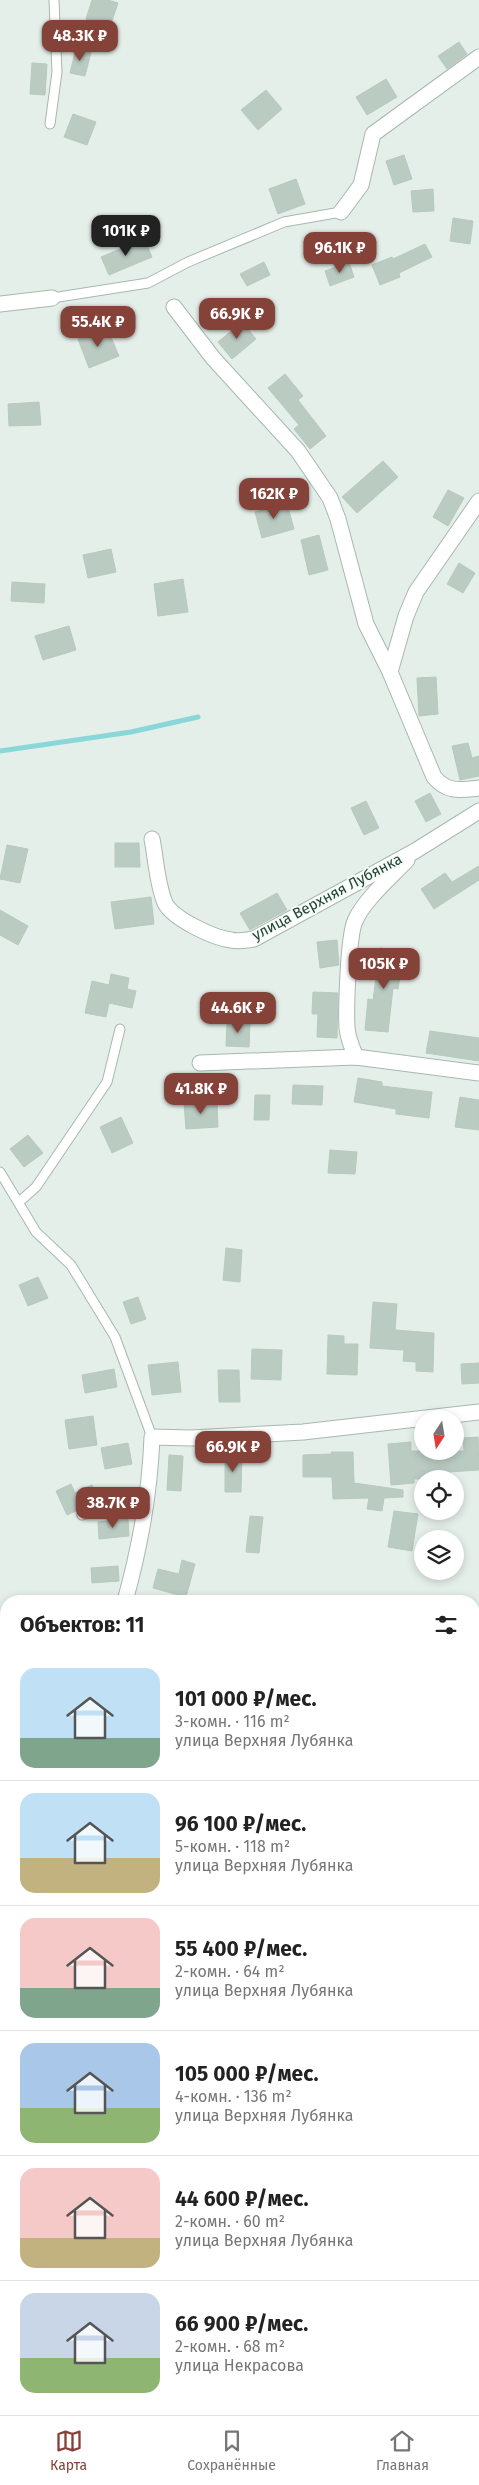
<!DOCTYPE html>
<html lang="ru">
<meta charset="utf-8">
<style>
:root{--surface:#fff;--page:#f6f6f6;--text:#222;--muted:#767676;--line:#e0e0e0;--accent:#854239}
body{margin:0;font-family:"Fira Sans",sans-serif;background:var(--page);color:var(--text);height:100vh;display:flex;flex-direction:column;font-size:19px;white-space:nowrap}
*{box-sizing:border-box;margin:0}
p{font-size:16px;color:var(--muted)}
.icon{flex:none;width:28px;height:28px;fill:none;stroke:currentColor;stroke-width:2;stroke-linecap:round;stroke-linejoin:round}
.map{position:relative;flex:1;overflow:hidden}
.details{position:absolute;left:0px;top:1595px;width:480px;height:820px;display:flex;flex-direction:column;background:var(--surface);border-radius:20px 20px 0 0;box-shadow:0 2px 8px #0003}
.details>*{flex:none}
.needle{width:32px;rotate:192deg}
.tools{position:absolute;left:414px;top:1410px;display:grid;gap:10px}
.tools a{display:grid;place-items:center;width:50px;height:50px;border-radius:50%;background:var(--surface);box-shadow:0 2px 8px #0003;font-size:25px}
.price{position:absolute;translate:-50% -42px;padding:0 11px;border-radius:10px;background:var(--accent);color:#fff;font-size:16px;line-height:32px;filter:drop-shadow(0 1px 2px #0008)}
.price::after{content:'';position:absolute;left:50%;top:30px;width:15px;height:11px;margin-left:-8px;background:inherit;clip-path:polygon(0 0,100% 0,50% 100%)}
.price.active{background:#222;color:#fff}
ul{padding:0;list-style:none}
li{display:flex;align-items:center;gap:15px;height:125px;padding:0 20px}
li+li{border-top:1px solid var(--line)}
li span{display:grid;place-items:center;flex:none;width:140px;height:100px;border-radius:15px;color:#555}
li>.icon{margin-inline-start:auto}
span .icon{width:60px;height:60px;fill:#fffc;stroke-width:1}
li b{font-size:21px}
h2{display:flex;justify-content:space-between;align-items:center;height:60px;padding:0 20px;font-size:21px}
.menu{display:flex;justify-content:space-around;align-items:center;height:70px;border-top:1px solid var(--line);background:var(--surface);font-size:14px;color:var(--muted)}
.menu a{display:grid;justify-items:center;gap:2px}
.menu .active{color:var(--accent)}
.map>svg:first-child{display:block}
.green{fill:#bde2c2}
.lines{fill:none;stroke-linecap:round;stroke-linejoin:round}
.stream{stroke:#89d7d8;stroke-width:5}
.building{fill:#bacbc2;stroke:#b7cabf}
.service-casing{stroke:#a7b8b0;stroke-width:11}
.minor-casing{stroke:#a7b8b0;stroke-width:17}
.service{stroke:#fff;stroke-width:9}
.minor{stroke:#fff;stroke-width:15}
.labels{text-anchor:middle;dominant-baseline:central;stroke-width:4;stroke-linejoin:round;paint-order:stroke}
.street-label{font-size:15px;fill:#224336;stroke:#f6fbf8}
</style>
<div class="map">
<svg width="479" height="2415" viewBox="0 0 479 2415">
<rect width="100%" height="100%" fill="#e5efe9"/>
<g class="green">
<path d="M479 1706V1771L474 1773V1707Z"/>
<path d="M479 2186V2415H291L292 2409H474V2196Z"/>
</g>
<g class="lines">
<g class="stream">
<path d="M0 751 131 732 198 717"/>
<path d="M474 1740H479"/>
</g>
</g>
<g class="building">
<path d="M92 0H108L118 3 110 27 86 19Z"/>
<path d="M459 42 467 54 447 69 438 56Z"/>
<path d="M76 48 91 52 85 76 70 73Z"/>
<path d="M32 63 47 64 45 95 30 94Z"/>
<path d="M386 79 397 97 367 115 356 97Z"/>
<path d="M266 90 282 109 258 130 241 110Z"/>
<path d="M73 114 96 122 87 145 64 137Z"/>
<path d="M404 155 412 179 394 185 386 161Z"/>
<path d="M296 179 305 204 278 214 269 189Z"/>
<path d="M433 189 434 211 413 212 411 191Z"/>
<path d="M453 218 473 221 470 244 450 241Z"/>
<path d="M144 239 152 257 109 275 101 257Z"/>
<path d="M425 244 432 257 399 273 400 277 380 285 372 265 392 257 393 259Z"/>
<path d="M264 262 270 275 247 286 240 274Z"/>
<path d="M349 262 354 277 330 286 325 271Z"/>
<path d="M242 322 256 339 232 359 218 342Z"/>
<path d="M107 328 119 356 89 368 78 339Z"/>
<path d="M285 374 303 396 298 400 326 436 310 449 294 429 299 425 268 388Z"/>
<path d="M39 402 41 425 9 426 8 404Z"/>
<path d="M383 461 398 477 357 513 342 497Z"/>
<path d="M448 490 464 498 448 526 433 517Z"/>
<path d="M287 503 294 529 262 538 255 512Z"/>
<path d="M319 535 328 570 309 575 301 540Z"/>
<path d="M111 549 116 572 88 578 83 555Z"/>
<path d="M459 563 475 573 463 593 447 584Z"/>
<path d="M183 579 188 612 158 616 154 584Z"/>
<path d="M12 582 45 584 44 603 11 601Z"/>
<path d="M69 626 76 650 43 660 35 636Z"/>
<path d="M436 677 438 714 419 716 417 678Z"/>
<path d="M468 743 472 758 479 756V776L460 780 452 746Z"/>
<path d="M430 793 441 814 426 822 415 801Z"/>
<path d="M366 801 379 828 364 835 351 808Z"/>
<path d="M115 843H139L140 867H115Z"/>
<path d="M7 845 28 849 20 883 0 879Z"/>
<path d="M479 866V880L434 909 421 889 445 873 452 882Z"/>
<path d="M277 893 287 910 250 930 240 913Z"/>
<path d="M151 897 154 924 115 929 111 902Z"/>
<path d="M0 910 28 926 18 945 0 935Z"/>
<path d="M337 940 339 965 320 968 317 942Z"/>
<path d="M380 948 404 951 398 989 393 988 388 1032 365 1030 368 999 373 1000Z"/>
<path d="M111 974 129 978 127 989 136 991 132 1008 109 1003 106 1017 85 1013 92 981 109 985Z"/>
<path d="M313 992 338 993 337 1038 317 1037 318 1014H312Z"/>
<path d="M227 1022 250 1023 249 1047 226 1046Z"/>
<path d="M430 1031 479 1038V1061L426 1053Z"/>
<path d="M358 1078 382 1082V1086L432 1092 429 1118 396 1114V1109L354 1102Z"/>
<path d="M293 1085 323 1086 322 1105 292 1104Z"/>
<path d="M255 1095H270L269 1120H254Z"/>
<path d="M460 1097 479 1100V1130L455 1127Z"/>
<path d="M217 1102 218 1127 186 1129 184 1103Z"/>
<path d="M121 1117 133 1143 112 1153 100 1127Z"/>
<path d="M28 1135 43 1153 24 1167 10 1149Z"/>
<path d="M330 1150 357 1152 355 1174 328 1173Z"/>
<path d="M226 1248 242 1250 240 1282 223 1280Z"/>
<path d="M38 1277 48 1298 28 1306 19 1285Z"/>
<path d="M138 1297 146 1319 131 1324 123 1302Z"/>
<path d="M373 1302 397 1304 395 1330 434 1333 433 1372 416 1371V1362L403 1361 404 1350 370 1348Z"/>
<path d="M328 1335 344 1336V1344H358L357 1375 327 1374Z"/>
<path d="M252 1349 282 1350 281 1380 251 1379Z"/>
<path d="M178 1362 181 1392 152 1395 148 1365Z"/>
<path d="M479 1363V1383L462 1384 461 1364Z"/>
<path d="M114 1369 117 1387 85 1393 82 1375Z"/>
<path d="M218 1370H239L240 1402H219Z"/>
<path d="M93 1416 97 1445 69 1449 65 1420Z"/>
<path d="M478 1437 479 1470 449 1472V1479H414V1483L391 1485 388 1444 411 1442V1451H464L463 1438Z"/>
<path d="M128 1443 132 1464 105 1469 101 1448Z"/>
<path d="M331 1452H353L354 1483 403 1490V1497L384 1498 382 1511 367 1509 369 1498 333 1499 332 1477H303V1455L332 1454Z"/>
<path d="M169 1455 183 1456 181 1491 167 1490Z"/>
<path d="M225 1455H242L241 1492H225Z"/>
<path d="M71 1484 75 1493 92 1485 99 1500 67 1515 56 1491Z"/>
<path d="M394 1511 418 1514 412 1551 388 1547Z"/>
<path d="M250 1516 263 1517 259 1553 246 1552Z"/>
<path d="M128 1519 129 1536 99 1539 98 1522Z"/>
<path d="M182 1560 195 1564 186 1597 153 1588 158 1569 179 1574Z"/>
<path d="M118 1566 119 1581 92 1583 91 1568Z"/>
</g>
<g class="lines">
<g class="service-casing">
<g id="service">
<path d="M50 124 57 72 54 0"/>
<path d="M52 298 148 283 188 262 284 222 341 212"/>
<path d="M0 1172 36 1232 71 1265 115 1337 152 1437"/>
<path d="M19 1202 36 1187 107 1082 120 1029"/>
<path d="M82 1515 148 1494"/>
<path d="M474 2196 479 2186"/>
<path d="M474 2331H479"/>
<path d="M273 2409 275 2415"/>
<path d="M291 2415 292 2409"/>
</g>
</g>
<g class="minor-casing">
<g id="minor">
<path d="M341 212 361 185 373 134 479 57"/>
<path d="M0 304 52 298"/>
<path d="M174 307 213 358 298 451 330 498 338 519 366 624 390 672 434 777C447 793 461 790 479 788"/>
<path d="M390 672 406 616 416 592 479 501"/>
<path d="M152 839C156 859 157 884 165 903 173 919 214 938 231 940 239 942 246 940 254 939L415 851 479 811"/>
<path d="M356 1057C352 1048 348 1039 347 1028 346 1009 348 937 355 921 364 900 391 877 407 860"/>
<path d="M200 1063 356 1057 479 1073"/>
<path d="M125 1601C140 1547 150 1493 152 1437L191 1438 303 1432 479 1412"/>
<path d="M0 1691H6"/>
<path d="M474 1921H479"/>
<path d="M0 1978 6 1980"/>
<path d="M474 2153 479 2154"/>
<path d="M0 2370 6 2288"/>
</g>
</g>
<use href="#service" class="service"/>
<use href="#minor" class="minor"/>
</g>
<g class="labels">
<g class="street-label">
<text transform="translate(327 897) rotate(-28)">улица Верхняя Лубянка</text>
</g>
</g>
</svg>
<div class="tools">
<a><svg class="needle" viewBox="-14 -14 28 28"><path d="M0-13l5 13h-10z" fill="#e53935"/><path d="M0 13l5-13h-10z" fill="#767676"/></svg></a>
<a><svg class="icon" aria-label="locate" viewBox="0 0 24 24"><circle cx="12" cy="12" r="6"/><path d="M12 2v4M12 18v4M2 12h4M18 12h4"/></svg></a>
<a><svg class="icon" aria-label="layers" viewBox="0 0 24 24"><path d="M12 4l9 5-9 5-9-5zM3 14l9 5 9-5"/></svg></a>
</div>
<b class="price" style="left:80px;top:62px">48.3K ₽</b>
<b class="price active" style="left:126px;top:257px">101K ₽</b>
<b class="price" style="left:340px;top:274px">96.1K ₽</b>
<b class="price" style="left:237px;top:340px">66.9K ₽</b>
<b class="price" style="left:98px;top:348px">55.4K ₽</b>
<b class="price" style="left:274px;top:520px">162K ₽</b>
<b class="price" style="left:384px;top:990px">105K ₽</b>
<b class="price" style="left:238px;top:1034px">44.6K ₽</b>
<b class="price" style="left:201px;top:1115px">41.8K ₽</b>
<b class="price" style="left:233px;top:1473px">66.9K ₽</b>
<b class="price" style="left:113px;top:1529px">38.7K ₽</b>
<section class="details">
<h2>Объектов: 11<svg class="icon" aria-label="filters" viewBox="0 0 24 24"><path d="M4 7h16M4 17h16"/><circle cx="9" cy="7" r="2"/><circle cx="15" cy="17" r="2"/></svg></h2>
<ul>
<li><span style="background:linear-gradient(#bfe0f5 70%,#7fa58c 0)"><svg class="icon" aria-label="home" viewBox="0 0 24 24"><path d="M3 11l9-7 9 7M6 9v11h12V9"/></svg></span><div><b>101 000 ₽/мес.</b><p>3-комн. · 116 m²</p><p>улица Верхняя Лубянка</p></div></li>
<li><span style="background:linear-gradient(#bfe0f5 65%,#c2b280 0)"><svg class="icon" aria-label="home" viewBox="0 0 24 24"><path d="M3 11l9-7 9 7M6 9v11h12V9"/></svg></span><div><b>96 100 ₽/мес.</b><p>5-комн. · 118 m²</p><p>улица Верхняя Лубянка</p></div></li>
<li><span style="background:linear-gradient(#f6c9c9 70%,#7fa58c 0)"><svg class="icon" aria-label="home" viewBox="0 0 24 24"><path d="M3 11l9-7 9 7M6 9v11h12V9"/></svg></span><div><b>55 400 ₽/мес.</b><p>2-комн. · 64 m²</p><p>улица Верхняя Лубянка</p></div></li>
<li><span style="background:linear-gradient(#a9c7e8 65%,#8fb573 0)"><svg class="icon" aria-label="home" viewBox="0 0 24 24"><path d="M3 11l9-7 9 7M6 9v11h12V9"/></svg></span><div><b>105 000 ₽/мес.</b><p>4-комн. · 136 m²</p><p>улица Верхняя Лубянка</p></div></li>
<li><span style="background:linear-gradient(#f6c9c9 70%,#c2b280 0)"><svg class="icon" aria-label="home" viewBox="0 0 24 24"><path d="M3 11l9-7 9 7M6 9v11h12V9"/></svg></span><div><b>44 600 ₽/мес.</b><p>2-комн. · 60 m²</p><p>улица Верхняя Лубянка</p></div></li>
<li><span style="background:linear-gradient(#c9d6e8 65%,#8fb573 0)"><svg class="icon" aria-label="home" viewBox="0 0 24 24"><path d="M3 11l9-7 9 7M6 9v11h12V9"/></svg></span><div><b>66 900 ₽/мес.</b><p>2-комн. · 68 m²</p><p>улица Некрасова</p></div></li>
</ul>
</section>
</div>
<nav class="menu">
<a class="active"><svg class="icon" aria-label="map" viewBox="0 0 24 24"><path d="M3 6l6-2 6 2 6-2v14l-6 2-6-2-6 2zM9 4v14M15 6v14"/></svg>Карта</a>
<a><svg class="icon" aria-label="saved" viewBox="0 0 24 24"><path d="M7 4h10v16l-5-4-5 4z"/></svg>Сохранённые</a>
<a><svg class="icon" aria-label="home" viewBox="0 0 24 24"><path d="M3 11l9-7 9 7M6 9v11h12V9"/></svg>Главная</a>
</nav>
